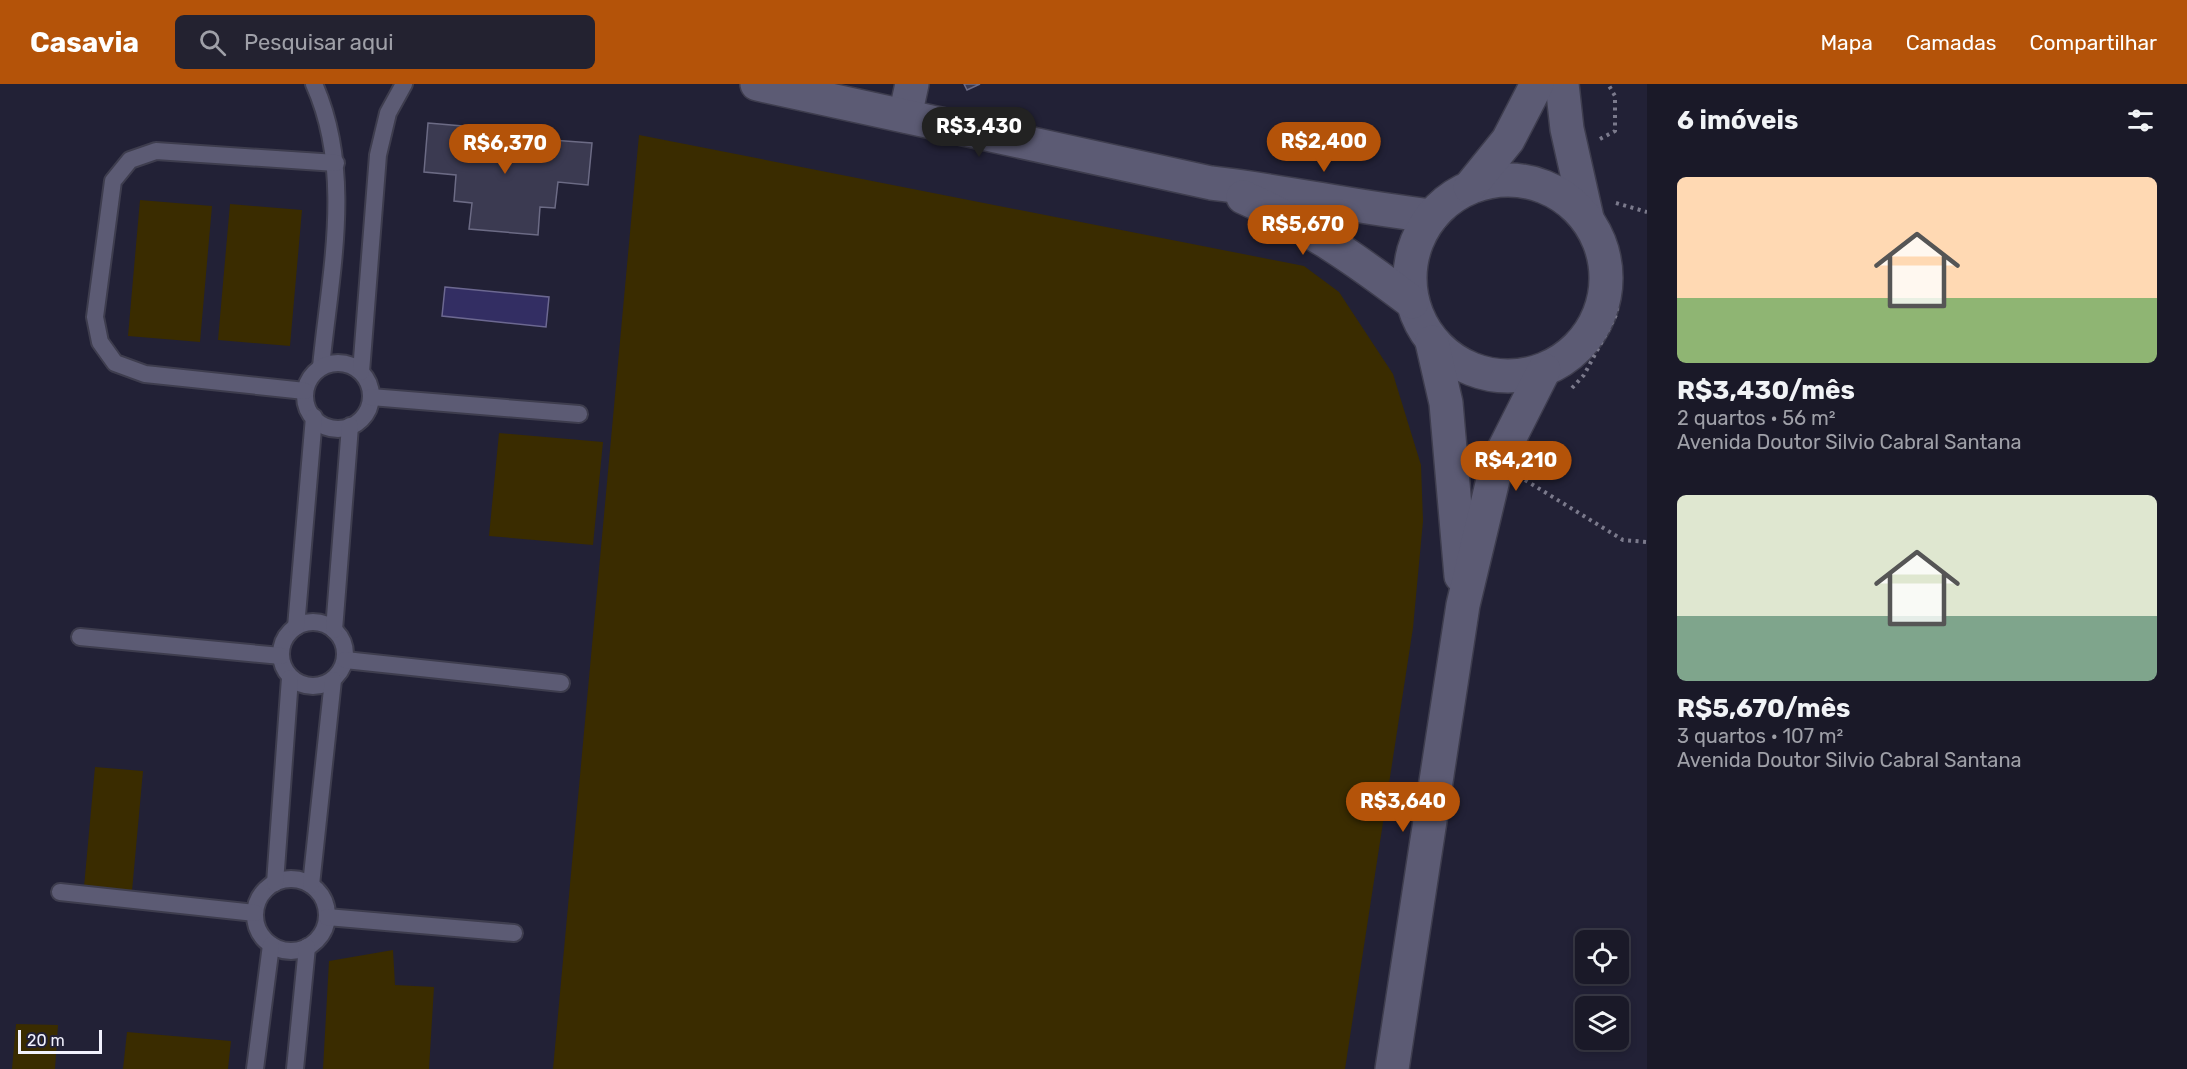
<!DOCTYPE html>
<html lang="pt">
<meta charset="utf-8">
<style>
:root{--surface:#1a1928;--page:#232230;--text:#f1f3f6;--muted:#9fa0a8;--line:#383845;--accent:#b45309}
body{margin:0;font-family:Rubik,sans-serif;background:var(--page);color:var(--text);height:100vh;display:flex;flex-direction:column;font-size:22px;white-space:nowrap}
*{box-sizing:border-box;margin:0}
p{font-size:20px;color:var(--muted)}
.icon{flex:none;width:33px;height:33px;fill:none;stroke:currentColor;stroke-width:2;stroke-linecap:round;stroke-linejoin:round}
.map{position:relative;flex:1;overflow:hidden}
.panel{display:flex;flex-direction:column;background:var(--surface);width:540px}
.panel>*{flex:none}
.buttons{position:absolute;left:1575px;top:846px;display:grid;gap:12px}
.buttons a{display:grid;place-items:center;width:54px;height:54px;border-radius:9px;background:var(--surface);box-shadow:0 3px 9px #0003,0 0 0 2px var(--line);font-size:30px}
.scale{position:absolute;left:18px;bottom:15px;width:84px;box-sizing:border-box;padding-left:6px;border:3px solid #f1f1fd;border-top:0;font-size:16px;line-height:21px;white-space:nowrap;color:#f1f1fd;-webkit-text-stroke:4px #222136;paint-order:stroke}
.price{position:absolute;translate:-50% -51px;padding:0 14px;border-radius:21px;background:var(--accent);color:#fff;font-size:20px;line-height:39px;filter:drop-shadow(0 2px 3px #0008)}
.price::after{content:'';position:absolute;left:50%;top:36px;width:18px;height:14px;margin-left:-9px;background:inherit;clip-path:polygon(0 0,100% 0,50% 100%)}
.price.selected{background:#222;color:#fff}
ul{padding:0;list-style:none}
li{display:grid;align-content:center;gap:12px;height:318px;padding:0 30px}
li span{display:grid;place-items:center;height:186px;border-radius:9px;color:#555}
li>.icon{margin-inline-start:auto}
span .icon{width:108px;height:108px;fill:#fffc;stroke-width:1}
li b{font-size:26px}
h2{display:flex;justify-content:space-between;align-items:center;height:72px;padding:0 30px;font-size:26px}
header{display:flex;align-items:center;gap:36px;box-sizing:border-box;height:84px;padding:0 30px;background:var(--accent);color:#fff}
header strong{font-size:28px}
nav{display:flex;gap:33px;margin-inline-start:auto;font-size:21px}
.search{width:420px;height:54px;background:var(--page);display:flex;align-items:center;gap:15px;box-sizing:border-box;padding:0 21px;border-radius:9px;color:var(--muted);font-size:22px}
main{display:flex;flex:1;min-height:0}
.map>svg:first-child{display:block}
.green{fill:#3a2c00}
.water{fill:#332e63;stroke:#6c6891;stroke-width:1.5}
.building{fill:#3b3a51;stroke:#6c6b85;stroke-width:1.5}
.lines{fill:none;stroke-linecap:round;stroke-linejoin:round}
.lane-casing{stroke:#3e3d4e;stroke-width:20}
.street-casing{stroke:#3e3d4e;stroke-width:36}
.secondary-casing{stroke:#3e3d4e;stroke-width:36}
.path{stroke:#7b7a8c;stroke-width:4;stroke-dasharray:3 4.5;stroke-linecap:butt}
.lane{stroke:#5c5b74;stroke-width:16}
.street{stroke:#5c5b74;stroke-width:33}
.secondary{stroke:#5c5b74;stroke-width:33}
</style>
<header>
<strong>Casavia</strong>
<div class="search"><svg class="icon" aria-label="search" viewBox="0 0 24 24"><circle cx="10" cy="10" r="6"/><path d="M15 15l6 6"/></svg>Pesquisar aqui</div>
<nav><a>Mapa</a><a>Camadas</a><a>Compartilhar</a></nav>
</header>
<main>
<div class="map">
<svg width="1647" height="985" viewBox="0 0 1647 985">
<rect width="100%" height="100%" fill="#222136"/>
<g class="green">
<path d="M639 51 1304 182 1339 208 1393 290 1421 381 1423 437 1413 544 1345 985H553Z"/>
<path d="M140 116 212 122 200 258 128 252Z"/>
<path d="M230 120 302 126 290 262 218 256Z"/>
<path d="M499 349 603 358 593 461 489 452Z"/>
<path d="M95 683 143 687 132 807 84 803Z"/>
<path d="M393 866 395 901 434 903 429 985H323L329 877Z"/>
<path d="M16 940 58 941 55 985H12Z"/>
<path d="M127 948 231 957 228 985H123Z"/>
</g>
<path class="water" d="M445 203 549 213 546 243 442 232Z"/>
<g class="building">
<path d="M964 0H980L967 6Z"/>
<path d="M428 39 474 43 472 65 486 66 488 46 533 51 530 74 550 75 552 56 592 59 588 101 558 98 555 124 540 123 538 151 469 145 472 119 454 117 456 91 424 88Z"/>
</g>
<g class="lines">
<g class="lane-casing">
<g id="lane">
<path d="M314 0C354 89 330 190 321 283"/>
<circle cx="338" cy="312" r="33"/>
<path d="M361 288 378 71 388 29 404 0"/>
<path d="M305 307 145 290 115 279 100 258 95 233 113 97 130 76 156 67 336 79"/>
<path d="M371 313 579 330"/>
<circle cx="313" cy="570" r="32"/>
<path d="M296 543 314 333"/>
<path d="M334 546 350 342"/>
<path d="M80 553 281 572"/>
<path d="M345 576 561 599"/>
<circle cx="291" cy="831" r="36"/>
<path d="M275 799 290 594"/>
<path d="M311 801 333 596"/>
<path d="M60 808 255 829"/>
<path d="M327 833 514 849"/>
<path d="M255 985 271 861"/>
<path d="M295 985 307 863"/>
</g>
</g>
<g class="street-casing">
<path id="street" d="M905 32 912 0"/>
</g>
<g class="secondary-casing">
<g id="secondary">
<path d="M757 0 1211 99C1285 107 1357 124 1432 132"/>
<path d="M1562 0 1567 45 1587 134"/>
<circle cx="1508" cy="194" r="98"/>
<path d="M1470 103 1508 56 1537 0"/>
<path d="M1243 113C1305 140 1358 177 1412 218"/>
<path d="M1432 258 1446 319 1461 492"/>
<path d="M1392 985 1463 521 1497 379 1544 286"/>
</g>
</g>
<g class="path">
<path d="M1600 55 1615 47V12L1608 0"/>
<path d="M1616 119 1647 128"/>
<path d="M1572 304 1584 291 1617 229 1611 164 1608 154"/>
<path d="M1525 396 1623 456 1647 458"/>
</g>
<use href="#lane" class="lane"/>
<use href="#street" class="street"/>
<use href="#secondary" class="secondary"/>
</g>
</svg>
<div class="buttons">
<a><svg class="icon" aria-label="locate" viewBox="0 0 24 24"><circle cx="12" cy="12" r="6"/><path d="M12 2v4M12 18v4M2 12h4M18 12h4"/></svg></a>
<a><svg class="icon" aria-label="layers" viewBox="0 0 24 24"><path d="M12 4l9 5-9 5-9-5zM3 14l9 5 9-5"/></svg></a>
</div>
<div class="scale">20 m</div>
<b class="price selected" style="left:979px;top:74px">R$3,430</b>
<b class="price" style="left:1324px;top:89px">R$2,400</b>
<b class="price" style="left:505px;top:91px">R$6,370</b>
<b class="price" style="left:1303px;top:172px">R$5,670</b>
<b class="price" style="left:1516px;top:408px">R$4,210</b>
<b class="price" style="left:1403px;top:749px">R$3,640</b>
</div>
<section class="panel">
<h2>6 imóveis<svg class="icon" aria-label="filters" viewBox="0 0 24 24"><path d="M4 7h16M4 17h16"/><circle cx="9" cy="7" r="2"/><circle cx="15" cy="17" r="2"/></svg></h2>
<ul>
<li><span style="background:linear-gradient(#ffd9b3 65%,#8fb573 0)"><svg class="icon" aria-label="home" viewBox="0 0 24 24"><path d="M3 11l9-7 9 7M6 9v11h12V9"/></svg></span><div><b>R$3,430/mês</b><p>2 quartos · 56 m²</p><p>Avenida Doutor Silvio Cabral Santana</p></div></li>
<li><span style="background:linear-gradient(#dfe7d0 65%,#7fa58c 0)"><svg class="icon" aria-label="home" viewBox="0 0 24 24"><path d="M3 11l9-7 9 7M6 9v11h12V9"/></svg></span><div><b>R$5,670/mês</b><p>3 quartos · 107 m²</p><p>Avenida Doutor Silvio Cabral Santana</p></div></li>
</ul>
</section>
</main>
